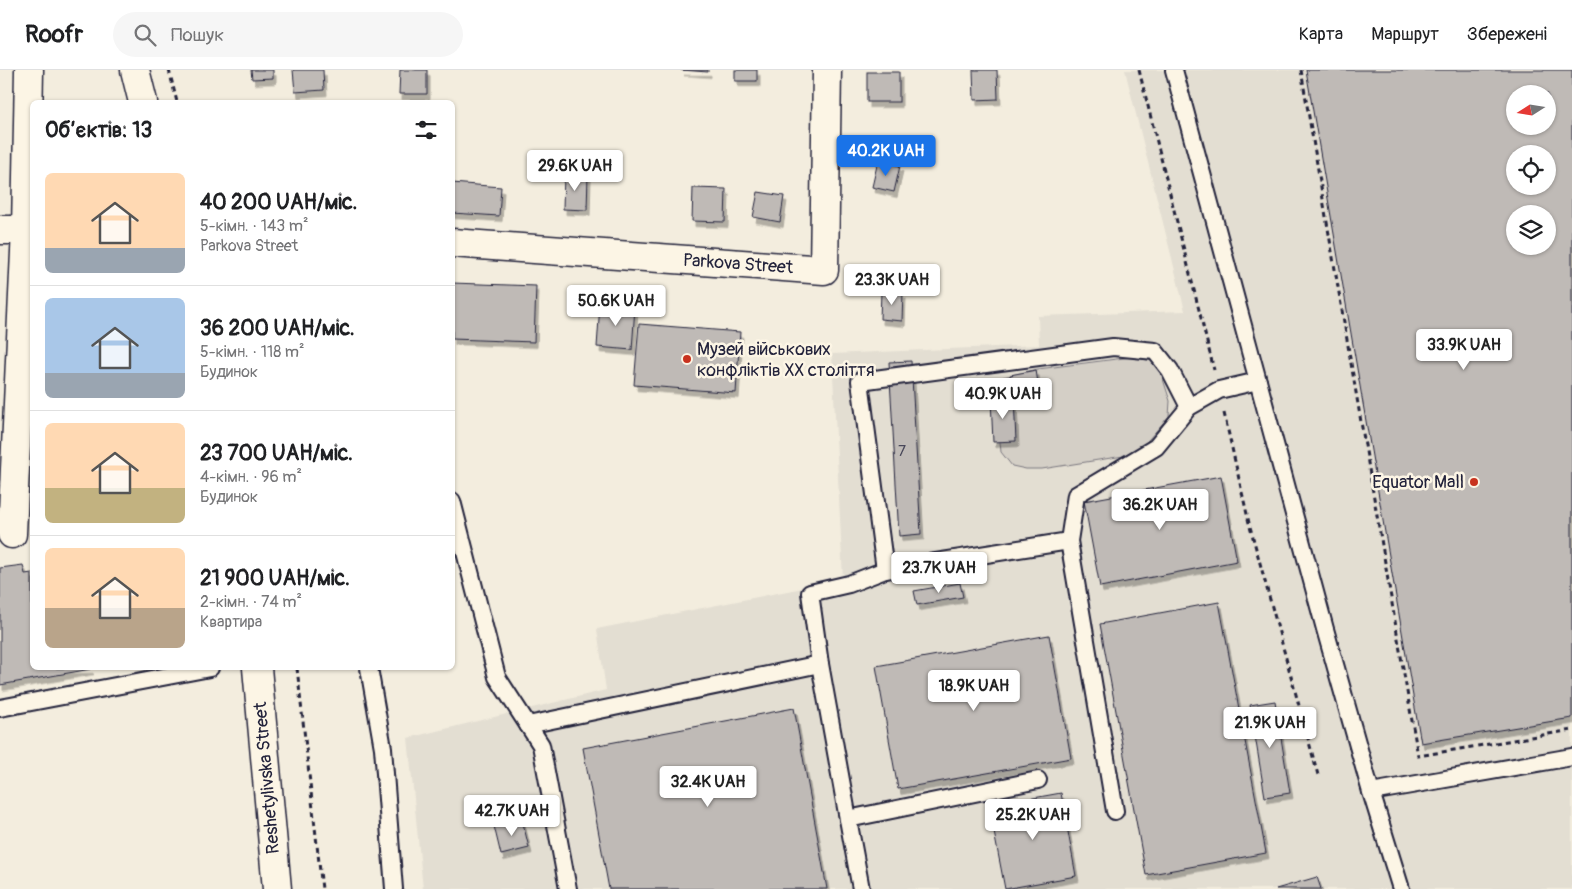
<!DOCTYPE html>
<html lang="uk">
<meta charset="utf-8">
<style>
:root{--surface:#fff;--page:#f6f6f6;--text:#202124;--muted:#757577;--line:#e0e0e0;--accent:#1a73e8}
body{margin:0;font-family:Pangolin,sans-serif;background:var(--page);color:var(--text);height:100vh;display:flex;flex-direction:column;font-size:19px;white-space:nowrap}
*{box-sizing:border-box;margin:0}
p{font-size:16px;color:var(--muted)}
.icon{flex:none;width:28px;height:28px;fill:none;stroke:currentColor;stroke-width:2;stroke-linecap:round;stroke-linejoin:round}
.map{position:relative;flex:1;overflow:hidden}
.sheet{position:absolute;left:30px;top:30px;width:425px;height:570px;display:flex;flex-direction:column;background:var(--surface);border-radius:8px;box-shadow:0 1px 4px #0004}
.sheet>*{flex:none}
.needle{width:32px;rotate:258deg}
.tools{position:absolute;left:1506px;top:15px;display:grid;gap:10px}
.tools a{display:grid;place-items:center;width:50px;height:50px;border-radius:50%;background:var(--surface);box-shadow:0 1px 4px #0004;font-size:25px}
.price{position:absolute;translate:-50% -42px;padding:0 11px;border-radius:5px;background:#fff;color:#222;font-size:16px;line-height:32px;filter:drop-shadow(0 1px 2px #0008)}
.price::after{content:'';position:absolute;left:50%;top:30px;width:15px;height:11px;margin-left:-8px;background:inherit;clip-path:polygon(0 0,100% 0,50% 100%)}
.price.selected{background:var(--accent);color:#fff}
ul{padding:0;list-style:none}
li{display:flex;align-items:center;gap:15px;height:125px;padding:0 15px}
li+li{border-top:1px solid var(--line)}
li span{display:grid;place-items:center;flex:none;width:140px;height:100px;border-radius:8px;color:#555}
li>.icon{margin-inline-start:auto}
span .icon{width:60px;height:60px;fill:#fffc;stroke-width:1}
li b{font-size:21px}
h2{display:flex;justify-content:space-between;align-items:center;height:60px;padding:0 15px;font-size:21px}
header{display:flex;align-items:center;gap:30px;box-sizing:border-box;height:70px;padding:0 25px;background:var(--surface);border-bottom:1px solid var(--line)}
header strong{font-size:24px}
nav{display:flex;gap:28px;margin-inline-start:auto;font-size:18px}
.search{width:350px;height:45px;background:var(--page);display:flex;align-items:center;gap:12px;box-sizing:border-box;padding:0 18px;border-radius:28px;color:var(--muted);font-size:19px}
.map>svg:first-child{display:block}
.built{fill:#e3ded2;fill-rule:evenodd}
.green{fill:#d4cfc6;stroke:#7b7880}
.building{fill:#bfbab6;stroke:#22223b;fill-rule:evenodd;filter:url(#shadow)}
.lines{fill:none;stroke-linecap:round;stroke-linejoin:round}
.service-casing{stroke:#22223b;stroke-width:20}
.minor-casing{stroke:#22223b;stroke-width:31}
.tertiary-casing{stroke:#22223b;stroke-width:31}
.path{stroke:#22223b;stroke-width:3;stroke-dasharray:5 4;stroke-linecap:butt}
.service{stroke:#fcf5e5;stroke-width:16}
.minor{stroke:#fcf5e5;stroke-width:28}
.tertiary{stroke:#fcf5e5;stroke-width:28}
.poi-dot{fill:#c8321e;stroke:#fcf5e5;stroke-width:2}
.labels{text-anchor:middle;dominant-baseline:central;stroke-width:5;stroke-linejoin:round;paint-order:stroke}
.number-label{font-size:15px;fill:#49485a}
.street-label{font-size:18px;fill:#22223b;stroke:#fcf5e5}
.poi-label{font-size:18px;fill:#22223b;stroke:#fcf5e5;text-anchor:start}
</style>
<header>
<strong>Roofr</strong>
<div class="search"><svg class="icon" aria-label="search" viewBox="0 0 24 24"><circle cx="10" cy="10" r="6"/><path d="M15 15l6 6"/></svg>Пошук</div>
<nav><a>Карта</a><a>Маршрут</a><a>Збережені</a></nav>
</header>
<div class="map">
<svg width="1572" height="819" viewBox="0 0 1572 819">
<defs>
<filter id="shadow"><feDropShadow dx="3" dy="5.5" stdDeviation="0" flood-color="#0004"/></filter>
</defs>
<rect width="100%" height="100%" fill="#f3edde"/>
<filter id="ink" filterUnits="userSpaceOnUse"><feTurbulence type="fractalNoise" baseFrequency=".02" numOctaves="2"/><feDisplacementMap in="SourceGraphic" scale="10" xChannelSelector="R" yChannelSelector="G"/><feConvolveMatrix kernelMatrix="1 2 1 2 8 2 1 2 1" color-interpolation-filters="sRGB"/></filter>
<g filter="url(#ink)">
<path class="built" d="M1125 0H1572V819H423L408 668 606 620 597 559 843 510 832 284 1039 275 1038 246 1185 241ZM1515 24H1548V56H1515ZM1515 84H1548V116H1515ZM1515 144H1548V176H1515Z"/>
<path class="green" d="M1132 287 1152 291 1162 306 1170 331 1169 346 1136 384 1042 399H1026L1012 396 1001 382 995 324 1003 307 1038 299Z"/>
<g class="building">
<path d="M251 0H273V8L252 9Z"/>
<path d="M293 0H323L324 20 295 22Z"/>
<path d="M400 0H427V24H399Z"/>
<path d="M681 0H708V2Z"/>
<rect x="735" y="0" width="22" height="11"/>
<path d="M973 0H997L998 29 974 30Z"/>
<path d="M1306 0H1572V648L1421 673ZM1515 24H1548V56H1515ZM1515 84H1548V116H1515ZM1515 144H1548V176H1515Z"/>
<rect x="867" y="2" width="32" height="30"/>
<path d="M878 91 900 96 894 122 872 117Z"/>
<path d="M564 104 588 105 587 140 563 139Z"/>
<path d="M452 113 501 117 499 146 452 143Z"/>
<path d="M693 118 726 119 725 152 692 151Z"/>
<path d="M758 122 784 126 780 152 753 147Z"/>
<path d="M452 213 536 216 534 272 452 269Z"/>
<path d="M881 222 903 223 902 251 880 249Z"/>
<path d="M600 234 635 237 632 280 597 277Z"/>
<path d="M639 254 740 262 736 323 634 315Z"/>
<path d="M911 291 921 464 899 466 889 292Z"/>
<path d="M1036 300 1039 320 1014 325 1010 305Z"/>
<path d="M1014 328 1016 371 993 372 991 329Z"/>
<path d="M1221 406 1237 491 1100 517 1084 431Z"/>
<path d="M23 495 25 504 32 503V598H90L91 599 0 615V498Z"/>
<path d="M960 513 963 527 917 535 914 521Z"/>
<path d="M1219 532 1266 783 1146 805 1100 554Z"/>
<path d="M1049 565 1071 688 898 719 876 596Z"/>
<path d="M1275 631 1290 723 1265 727 1250 635Z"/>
<path d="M794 638 827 819H609L583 678Z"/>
<path d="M1061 723 1076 806 1005 819 989 736Z"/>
<path d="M522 749 529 778 501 785 494 756Z"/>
<path d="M1317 807 1321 819H1276Z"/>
</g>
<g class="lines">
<g class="service-casing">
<g id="service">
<path d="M1174 0 1325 559 1371 722 1401 819"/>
<path d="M452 431 497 607 541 675 568 819"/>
<path d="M885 500 860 311 1113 277 1155 281 1170 300 1189 337"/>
<path d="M369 598 383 678 394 819"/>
<path d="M0 638 210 598"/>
<path d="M528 655 820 594"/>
<path d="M1371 722 1572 687"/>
<path d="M1115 741 1069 471 1076 425 1156 377 1189 337 1219 320 1258 311"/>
<path d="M848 749 820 594 810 523 849 514 885 500 1069 471"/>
<path d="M861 819 848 749 1038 710"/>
</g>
</g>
<g class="minor-casing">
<g id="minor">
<path d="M0 160H26"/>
<path d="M452 173 824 200 827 0"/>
<path d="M12 464 26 160 29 0"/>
</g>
</g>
<g class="tertiary-casing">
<g id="tertiary">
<path d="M135 0 143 32"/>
<path d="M257 598 277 819"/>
</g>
</g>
<g class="path">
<path d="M169 0 177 32"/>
<path d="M1139 0 1214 300"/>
<path d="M1301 0 1418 686 1572 660"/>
<path d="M1224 343 1249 453 1318 705"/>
<path d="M297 598 322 819"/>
</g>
<use href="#service" class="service"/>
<use href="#minor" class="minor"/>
<use href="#tertiary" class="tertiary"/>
</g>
</g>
<g class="poi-dot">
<circle cx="687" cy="289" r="5"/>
<circle cx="1474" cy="412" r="5"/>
</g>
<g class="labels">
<g class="number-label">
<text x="902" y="381">7</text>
</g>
<g class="street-label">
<text transform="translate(738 194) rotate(4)">Parkova Street</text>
<text transform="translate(267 708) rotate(-95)">Reshetylivska Street</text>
</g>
<g class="poi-label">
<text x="697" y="279">Музей військових<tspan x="697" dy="21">конфліктів ХХ століття</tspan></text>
<text x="1464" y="412" text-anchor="end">Equator Mall</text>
</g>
</g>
</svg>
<div class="tools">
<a><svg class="needle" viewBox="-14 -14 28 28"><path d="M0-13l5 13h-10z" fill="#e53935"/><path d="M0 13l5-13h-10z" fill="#757577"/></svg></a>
<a><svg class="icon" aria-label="locate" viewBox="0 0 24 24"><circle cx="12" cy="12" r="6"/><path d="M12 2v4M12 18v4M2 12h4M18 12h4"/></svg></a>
<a><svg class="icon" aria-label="layers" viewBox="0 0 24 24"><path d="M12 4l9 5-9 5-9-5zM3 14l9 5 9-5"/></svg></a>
</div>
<b class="price selected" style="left:886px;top:107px">40.2K UAH</b>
<b class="price" style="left:575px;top:122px">29.6K UAH</b>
<b class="price" style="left:892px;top:236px">23.3K UAH</b>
<b class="price" style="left:616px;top:257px">50.6K UAH</b>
<b class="price" style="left:1464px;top:301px">33.9K UAH</b>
<b class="price" style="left:1003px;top:350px">40.9K UAH</b>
<b class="price" style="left:1160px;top:461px">36.2K UAH</b>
<b class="price" style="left:939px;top:524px">23.7K UAH</b>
<b class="price" style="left:974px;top:642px">18.9K UAH</b>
<b class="price" style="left:1270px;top:679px">21.9K UAH</b>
<b class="price" style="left:708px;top:738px">32.4K UAH</b>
<b class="price" style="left:512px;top:767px">42.7K UAH</b>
<b class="price" style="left:1033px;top:771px">25.2K UAH</b>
<section class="sheet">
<h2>Об’єктів: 13<svg class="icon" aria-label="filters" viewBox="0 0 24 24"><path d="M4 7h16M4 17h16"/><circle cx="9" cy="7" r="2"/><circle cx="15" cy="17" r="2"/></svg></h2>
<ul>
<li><span style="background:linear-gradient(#ffd9b3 75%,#9aa5b1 0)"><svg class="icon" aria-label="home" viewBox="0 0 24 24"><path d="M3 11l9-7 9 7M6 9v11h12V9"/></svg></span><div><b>40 200 UAH/міс.</b><p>5-кімн. · 143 m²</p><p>Parkova Street</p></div></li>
<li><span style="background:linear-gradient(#a9c7e8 75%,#9aa5b1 0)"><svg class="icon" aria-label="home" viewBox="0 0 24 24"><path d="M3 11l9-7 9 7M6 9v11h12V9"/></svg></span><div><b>36 200 UAH/міс.</b><p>5-кімн. · 118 m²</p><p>Будинок</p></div></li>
<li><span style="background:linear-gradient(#ffd9b3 65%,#c2b280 0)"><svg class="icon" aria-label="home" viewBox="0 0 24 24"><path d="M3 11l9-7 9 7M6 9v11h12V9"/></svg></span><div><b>23 700 UAH/міс.</b><p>4-кімн. · 96 m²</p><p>Будинок</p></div></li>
<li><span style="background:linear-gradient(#ffd9b3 60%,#b9a48a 0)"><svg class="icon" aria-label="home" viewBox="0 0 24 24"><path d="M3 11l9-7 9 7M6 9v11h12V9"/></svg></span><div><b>21 900 UAH/міс.</b><p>2-кімн. · 74 m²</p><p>Квартира</p></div></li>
</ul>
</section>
</div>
